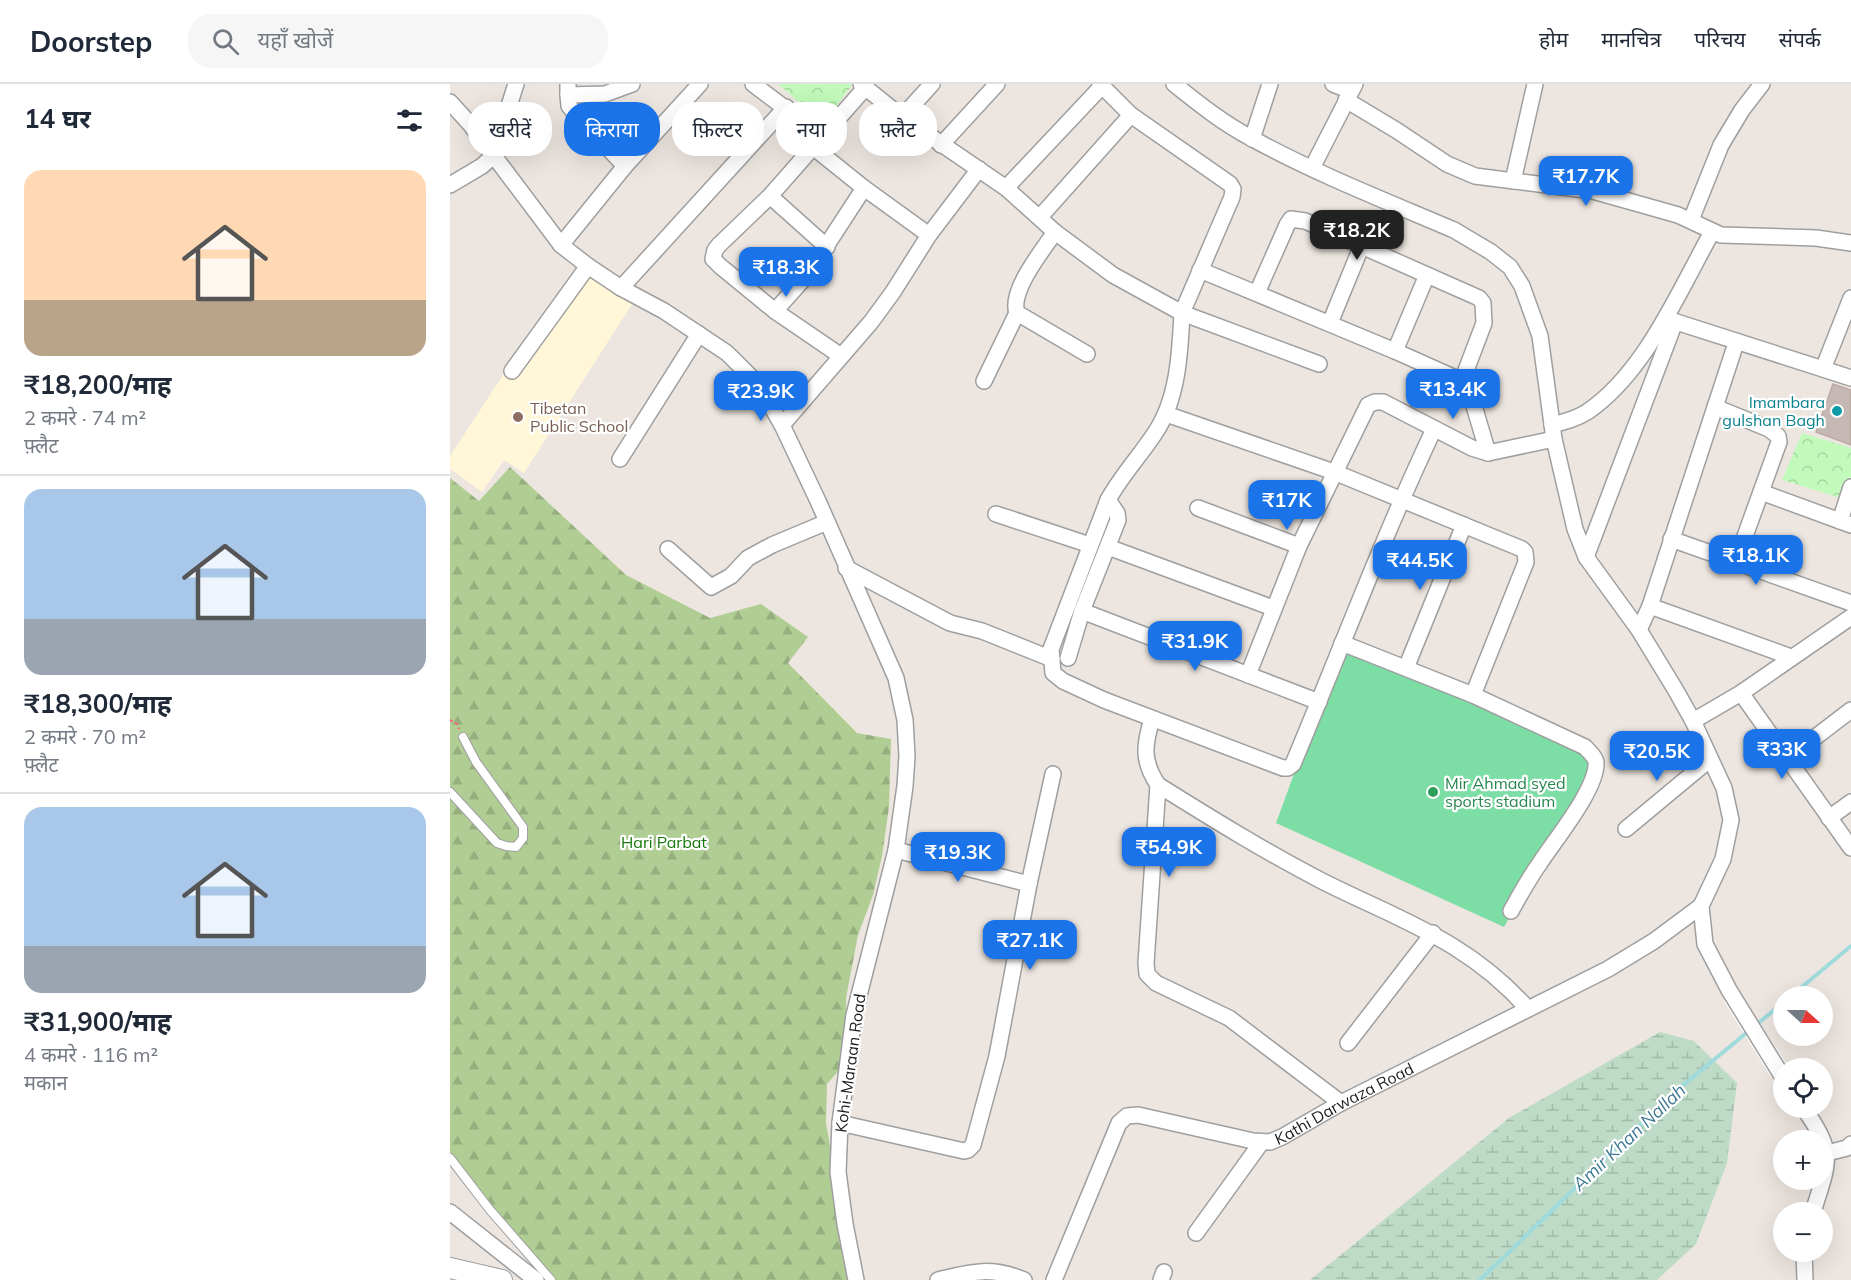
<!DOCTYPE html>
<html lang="hi">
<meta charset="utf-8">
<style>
:root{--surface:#fff;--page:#f6f6f7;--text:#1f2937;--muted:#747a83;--line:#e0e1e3;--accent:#1a73e8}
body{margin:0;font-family:Mulish,"Noto Sans Devanagari",sans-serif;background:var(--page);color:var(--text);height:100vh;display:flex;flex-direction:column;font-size:22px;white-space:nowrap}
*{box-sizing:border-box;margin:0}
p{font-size:20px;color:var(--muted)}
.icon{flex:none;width:33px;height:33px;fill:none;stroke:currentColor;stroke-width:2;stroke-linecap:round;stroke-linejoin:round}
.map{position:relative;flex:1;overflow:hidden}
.details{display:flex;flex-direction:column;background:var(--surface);width:450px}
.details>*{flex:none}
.guide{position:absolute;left:18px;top:18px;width:570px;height:54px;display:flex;gap:12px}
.needle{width:39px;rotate:111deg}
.fabs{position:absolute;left:1323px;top:902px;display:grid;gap:12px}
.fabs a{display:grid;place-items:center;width:60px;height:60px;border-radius:50%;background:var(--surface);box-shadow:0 6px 24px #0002;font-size:30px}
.price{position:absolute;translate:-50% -51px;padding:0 14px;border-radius:12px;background:var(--accent);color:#fff;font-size:20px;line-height:39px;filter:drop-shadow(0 2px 3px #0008)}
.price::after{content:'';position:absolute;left:50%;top:36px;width:18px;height:14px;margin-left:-9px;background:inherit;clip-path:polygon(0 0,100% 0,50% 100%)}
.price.selected{background:#222;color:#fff}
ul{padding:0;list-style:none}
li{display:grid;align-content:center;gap:12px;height:318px;padding:0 24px}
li+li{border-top:2px solid var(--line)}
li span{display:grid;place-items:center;height:186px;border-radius:18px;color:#555}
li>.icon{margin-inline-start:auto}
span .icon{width:108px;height:108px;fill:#fffc;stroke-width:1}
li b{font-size:26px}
h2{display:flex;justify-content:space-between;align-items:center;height:72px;padding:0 24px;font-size:26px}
.chip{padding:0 21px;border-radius:24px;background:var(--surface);box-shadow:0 6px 24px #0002;font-size:21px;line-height:54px}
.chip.selected{background:var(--accent);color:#fff}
header{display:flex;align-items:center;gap:36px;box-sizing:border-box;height:84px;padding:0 30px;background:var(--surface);border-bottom:2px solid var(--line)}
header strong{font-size:28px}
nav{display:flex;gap:33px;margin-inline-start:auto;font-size:21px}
.search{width:420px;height:54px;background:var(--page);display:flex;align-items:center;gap:15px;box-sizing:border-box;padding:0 21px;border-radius:24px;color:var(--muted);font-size:22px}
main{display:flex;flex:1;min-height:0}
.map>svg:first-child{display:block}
.education{fill:#fff7d7}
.forest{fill:url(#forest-firs)}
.wetland{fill:url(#wetland-marsh)}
.park{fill:url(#park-crowns)}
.pitch{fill:#7cdea5}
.pier{fill:#fff}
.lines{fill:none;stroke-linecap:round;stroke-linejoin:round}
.stream{stroke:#9fdadc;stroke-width:4}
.building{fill:#c5b7b4;stroke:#bfa9a3;stroke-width:1.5}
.service-casing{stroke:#9f9f9f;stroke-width:10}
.minor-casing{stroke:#9f9f9f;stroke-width:18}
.tertiary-casing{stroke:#9f9f9f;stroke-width:22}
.path{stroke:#fb6372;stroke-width:2;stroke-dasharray:3 3;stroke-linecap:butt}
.service{stroke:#fff;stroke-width:8}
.minor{stroke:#fff;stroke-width:15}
.tertiary{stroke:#fff;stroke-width:20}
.culture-dot{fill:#0f9aa8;stroke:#fff;stroke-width:2}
.education-dot{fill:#8d6e63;stroke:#fff;stroke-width:2}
.leisure-dot{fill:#2e9e5b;stroke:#fff;stroke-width:2}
.labels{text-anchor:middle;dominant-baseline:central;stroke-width:4.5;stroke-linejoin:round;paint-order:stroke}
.culture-label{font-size:16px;fill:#0d838f;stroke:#fff;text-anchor:end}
.education-label{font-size:16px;fill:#785e54;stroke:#fff;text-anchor:start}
.leisure-label{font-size:16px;fill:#27864d;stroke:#fff;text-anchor:start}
.park-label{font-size:16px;fill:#17790a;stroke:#fff}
.street-label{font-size:16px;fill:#1b1b1b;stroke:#fff}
.water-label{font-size:18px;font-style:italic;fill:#3f7a94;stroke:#fff}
</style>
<header>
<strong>Doorstep</strong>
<div class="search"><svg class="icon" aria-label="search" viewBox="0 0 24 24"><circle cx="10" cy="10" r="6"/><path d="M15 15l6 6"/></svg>यहाँ खोजें</div>
<nav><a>होम</a><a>मानचित्र</a><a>परिचय</a><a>संपर्क</a></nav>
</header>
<main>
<section class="details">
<h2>14 घर<svg class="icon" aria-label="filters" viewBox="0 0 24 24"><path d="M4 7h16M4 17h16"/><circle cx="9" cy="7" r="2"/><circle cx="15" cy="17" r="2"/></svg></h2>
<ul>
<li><span style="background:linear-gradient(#ffd9b3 70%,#b9a48a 0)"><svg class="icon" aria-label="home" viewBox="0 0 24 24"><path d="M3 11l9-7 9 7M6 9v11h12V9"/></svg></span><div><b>₹18,200/माह</b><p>2 कमरे · 74 m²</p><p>फ़्लैट</p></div></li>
<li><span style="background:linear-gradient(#a9c7e8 70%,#9aa5b1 0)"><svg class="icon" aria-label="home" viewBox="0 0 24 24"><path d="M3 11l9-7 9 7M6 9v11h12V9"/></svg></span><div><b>₹18,300/माह</b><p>2 कमरे · 70 m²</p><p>फ़्लैट</p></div></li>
<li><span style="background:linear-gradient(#a9c7e8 75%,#9aa5b1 0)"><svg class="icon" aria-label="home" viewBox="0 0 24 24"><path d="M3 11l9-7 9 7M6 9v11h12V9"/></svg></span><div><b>₹31,900/माह</b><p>4 कमरे · 116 m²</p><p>मकान</p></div></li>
</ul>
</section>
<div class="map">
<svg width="1401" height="1196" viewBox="0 0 1401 1196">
<defs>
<pattern id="forest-firs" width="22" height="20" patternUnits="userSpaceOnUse" patternTransform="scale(1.5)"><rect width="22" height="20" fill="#b0cd94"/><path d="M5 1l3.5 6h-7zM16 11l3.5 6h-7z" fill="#97af7f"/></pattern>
<pattern id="wetland-marsh" width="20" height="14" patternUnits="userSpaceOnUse" patternTransform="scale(1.5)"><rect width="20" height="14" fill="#bddbc7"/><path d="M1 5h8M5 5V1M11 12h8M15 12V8" fill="none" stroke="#a2bbaa"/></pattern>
<pattern id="park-crowns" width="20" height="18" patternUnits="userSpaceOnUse" patternTransform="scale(1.5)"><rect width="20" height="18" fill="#c2fabb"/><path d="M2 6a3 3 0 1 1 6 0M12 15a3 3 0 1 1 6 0" fill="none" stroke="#a6d6a0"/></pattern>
</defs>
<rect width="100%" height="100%" fill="#ede6e0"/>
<path class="education" d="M140 188 184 217 74 389 54 376 32 408 0 385V372L55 288 65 294Z"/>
<path class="forest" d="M60 383 176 491 260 534 311 520 358 553 338 579 407 649 441 655 439 723 432 772 423 811 408 851 396 914 398 976 377 1000 376 1039 404 1196H96L0 1074V394L29 417Z"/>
<path class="wetland" d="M1210 948 1244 957 1287 999 1277 1079 1246 1160 1207 1196H860L1059 1034Z"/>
<g class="park">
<path d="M328 0H403L373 39Z"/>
<path d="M1352 349 1401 364V393L1394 415 1332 396Z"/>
</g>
<path class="pitch" d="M892 559 1146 677 1054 843 826 739Z"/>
<path class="pier" d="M1288 905 1337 981 1321 993 1274 917Z"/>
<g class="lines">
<g class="stream">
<path d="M1341 912 1401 862"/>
<path d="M1306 941 1334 918"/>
<path d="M1030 1196 1220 1012 1300 946"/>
</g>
</g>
<path class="building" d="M1383 300 1401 306V361L1366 348Z"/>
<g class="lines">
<g class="service-casing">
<g id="service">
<path d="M0 708 47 759 56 762 66 763 73 754V743L26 678 13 653"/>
<path d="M0 1074 40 1126 101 1196"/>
</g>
</g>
<g class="minor-casing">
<g id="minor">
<path d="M118 0V11L155 10 182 0"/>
<path d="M303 0 372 52"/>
<path d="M411 0 452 33 556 104 605 148 663 191 732 229 869 280"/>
<path d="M650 0 681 31 780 100 783 105 782 113 732 229C730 269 728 315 705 349 690 372 671 392 658 416L601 565 603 589 613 597 654 616 833 684H838L843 680C890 568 932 455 984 345"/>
<path d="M724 0C749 20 774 40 803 55 867 90 936 117 1004 146L1041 168 1060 183 1072 202 1090 252 1104 355 1125 445 1136 473 1189 546 1225 605 1243 637 1274 704 1281 736 1273 775 1251 822 1255 860 1279 906 1334 995"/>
<path d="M883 0 901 7"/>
<path d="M118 11 119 22 124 28 175 82"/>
<path d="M896 16 946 46 997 80 1025 92 1143 107 1228 131 1271 151 1366 154 1401 159"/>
<path d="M0 18 20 40 111 161 138 182 171 204 214 227 277 269 309 301 332 341 368 417 446 594 455 636 457 672 455 702 446 766 404 931 390 1039 388 1088 395 1140 406 1196"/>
<path d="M452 33 482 0"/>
<path d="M802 55 820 0"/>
<path d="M491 61 547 0"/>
<path d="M363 63 414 104 479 151"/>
<path d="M862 84 905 0"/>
<path d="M1063 97 1085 0"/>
<path d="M0 101 32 82 43 72 66 0"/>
<path d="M556 104 652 2"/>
<path d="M320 112 377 163"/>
<path d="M590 133 681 31"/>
<path d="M1241 136 1271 61 1292 26 1312 0"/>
<path d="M605 148C593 166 559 207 567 229L637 270"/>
<path d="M111 161 175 82 250 0"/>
<path d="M750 186 945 267 1012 297 1019 305 1038 369"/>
<path d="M171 204 336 23"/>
<path d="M807 209 837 141 841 135 855 137 1029 214 1033 219 1034 239 1012 297"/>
<path d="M325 227 358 190 414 104"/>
<path d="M1217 235 1401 294"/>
<path d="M880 239 912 161"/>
<path d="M945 267 977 191"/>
<path d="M391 272 325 227 270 182 263 175 265 166 269 161 320 112 415 4"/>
<path d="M1373 285 1401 214"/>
<path d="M62 287 138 182"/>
<path d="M534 297 567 229"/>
<path d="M1265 323 1319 345 1328 352 1329 358 1286 477"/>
<path d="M716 330 884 388 1072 465 1075 468 1076 478 1023 611"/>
<path d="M332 341 421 238 443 208 479 151 529 85"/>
<path d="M1102 341C1114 338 1126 335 1137 328 1195 289 1229 207 1262 148"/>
<path d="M170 375 249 250"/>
<path d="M1311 408 1401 441"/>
<path d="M748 424 849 462"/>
<path d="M546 430 640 461"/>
<path d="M1390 437 1401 403"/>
<path d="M1221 455 1401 519"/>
<path d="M658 463 823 524"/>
<path d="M218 465 261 503 281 492 298 474 322 461 377 438"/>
<path d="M1136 473 1225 238"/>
<path d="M396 484 500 539 532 547 602 575"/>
<path d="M1200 522 1341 573"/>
<path d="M632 527 869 618"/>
<path d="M1189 546 1200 522 1286 259"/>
<path d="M892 559 1023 611 1135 663C1139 668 1145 672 1146 678 1148 704 1104 757 1090 779 1079 794 1070 811 1061 827"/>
<path d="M618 574 632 527 668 436 667 429 658 416"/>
<path d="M956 584 1014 441"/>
<path d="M798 591 849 462 918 321 925 318H933L1022 364 1038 369 1104 355"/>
<path d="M1291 609 1401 764"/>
<path d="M702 635C694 661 692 677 708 701 761 734 814 767 870 796 949 836 1017 856 1078 925"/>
<path d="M1243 637 1291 609 1401 533"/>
<path d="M1337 675 1401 626"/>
<path d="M708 701 696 879 697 890 706 899 779 934 891 1019"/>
<path d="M1379 734 1401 718"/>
<path d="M1176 745 1259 676"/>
<path d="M446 766 579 800"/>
<path d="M898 959 983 849"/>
<path d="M1353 1023C1386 1070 1379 1076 1363 1128"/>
<path d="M390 1039 514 1067 518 1066 523 1061 547 972 579 800 603 690"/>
<path d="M1377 1069 1397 1064 1401 1060"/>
<path d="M0 1128 86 1196"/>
<path d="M746 1149 811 1059"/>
<path d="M1354 1167 1355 1196"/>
<path d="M488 1196C521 1188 541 1182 574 1196"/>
<path id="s1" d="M604 1196 669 1039 677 1032 688 1031 803 1057 820 1058 832 1053 891 1019 1158 885 1204 857 1251 822"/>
<path d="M711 1196 714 1188"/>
</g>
</g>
<g class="tertiary-casing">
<path id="tertiary" d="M0 1184 52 1196"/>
</g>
<path class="path" d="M0 636 7 640 9 645"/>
<use href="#service" class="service"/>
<use href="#minor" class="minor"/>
<use href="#tertiary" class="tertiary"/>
</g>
<circle class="culture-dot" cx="1387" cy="327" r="6"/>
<circle class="education-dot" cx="68" cy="333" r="6"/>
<circle class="leisure-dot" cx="983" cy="708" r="6"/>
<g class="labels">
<g class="culture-label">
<text x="1375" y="318">Imambara<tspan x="1375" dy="18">gulshan Bagh</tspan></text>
</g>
<g class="education-label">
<text x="80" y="324">Tibetan<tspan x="80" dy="18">Public School</tspan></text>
</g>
<g class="leisure-label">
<text x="995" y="699">Mir Ahmad syed<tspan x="995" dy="18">sports stadium</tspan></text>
</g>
<g class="park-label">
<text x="214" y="758">Hari Parbat</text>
</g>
<g class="street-label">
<text transform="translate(400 979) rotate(-82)">Kohi-Maraan Road</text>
<text stroke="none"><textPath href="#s1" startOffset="410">Kathi Darwaza Road</textPath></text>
</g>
<g class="water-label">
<text transform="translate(1179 1053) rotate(-43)">Amir Khan Nallah</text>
</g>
</g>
</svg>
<div class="fabs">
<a><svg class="needle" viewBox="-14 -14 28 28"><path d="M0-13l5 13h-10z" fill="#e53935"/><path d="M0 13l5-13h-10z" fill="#747a83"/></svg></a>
<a><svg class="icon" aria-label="locate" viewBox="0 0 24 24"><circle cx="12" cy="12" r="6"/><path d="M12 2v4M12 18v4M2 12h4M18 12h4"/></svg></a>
<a>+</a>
<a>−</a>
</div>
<b class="price" style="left:1136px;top:123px">₹17.7K</b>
<b class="price selected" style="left:907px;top:177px">₹18.2K</b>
<b class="price" style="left:336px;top:214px">₹18.3K</b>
<b class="price" style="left:1003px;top:336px">₹13.4K</b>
<b class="price" style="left:311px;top:338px">₹23.9K</b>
<b class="price" style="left:837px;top:447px">₹17K</b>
<b class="price" style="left:1306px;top:502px">₹18.1K</b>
<b class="price" style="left:970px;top:507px">₹44.5K</b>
<b class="price" style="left:745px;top:588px">₹31.9K</b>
<b class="price" style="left:1332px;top:696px">₹33K</b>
<b class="price" style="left:1207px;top:698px">₹20.5K</b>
<b class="price" style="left:719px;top:794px">₹54.9K</b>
<b class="price" style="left:508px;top:799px">₹19.3K</b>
<b class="price" style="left:580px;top:887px">₹27.1K</b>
<div class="guide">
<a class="chip">खरीदें</a>
<a class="chip selected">किराया</a>
<a class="chip">फ़िल्टर</a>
<a class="chip">नया</a>
<a class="chip">फ़्लैट</a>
</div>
</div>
</main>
